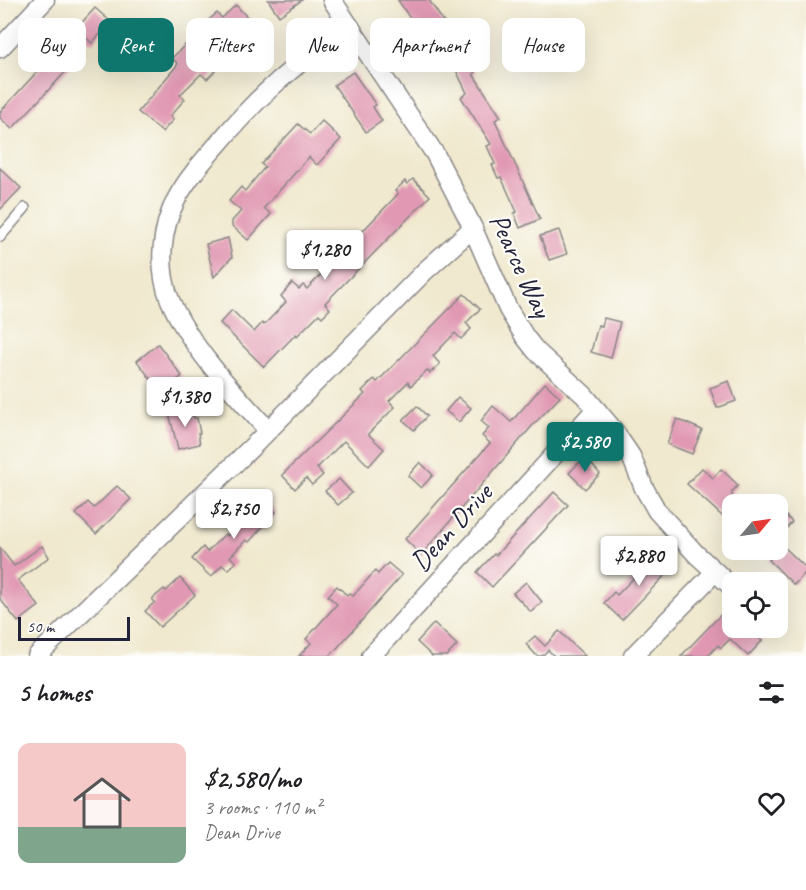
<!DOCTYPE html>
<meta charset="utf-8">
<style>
:root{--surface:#fff;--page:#f2f2f2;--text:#202124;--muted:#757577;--accent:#0f766e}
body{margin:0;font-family:Caveat,sans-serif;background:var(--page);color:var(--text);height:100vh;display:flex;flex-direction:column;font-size:22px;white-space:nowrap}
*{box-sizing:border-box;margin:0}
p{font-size:20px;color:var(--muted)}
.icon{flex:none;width:33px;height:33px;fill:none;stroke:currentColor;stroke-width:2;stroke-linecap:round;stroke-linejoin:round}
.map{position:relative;height:656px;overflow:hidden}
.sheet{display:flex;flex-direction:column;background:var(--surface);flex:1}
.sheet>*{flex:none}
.banner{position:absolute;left:18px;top:18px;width:771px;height:54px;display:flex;gap:12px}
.needle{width:39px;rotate:61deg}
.tools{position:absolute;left:722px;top:494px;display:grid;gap:12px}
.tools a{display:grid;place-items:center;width:66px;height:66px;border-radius:12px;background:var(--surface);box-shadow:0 6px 24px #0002;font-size:30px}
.scale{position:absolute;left:18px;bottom:15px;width:112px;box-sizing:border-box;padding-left:6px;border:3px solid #22223b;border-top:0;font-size:16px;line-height:21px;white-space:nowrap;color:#22223b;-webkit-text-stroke:4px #fdfcf7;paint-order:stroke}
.price{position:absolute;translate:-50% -51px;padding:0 14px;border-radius:6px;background:#fff;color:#222;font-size:20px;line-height:39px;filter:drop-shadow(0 2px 3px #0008)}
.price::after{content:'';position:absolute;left:50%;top:36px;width:18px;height:14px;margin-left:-9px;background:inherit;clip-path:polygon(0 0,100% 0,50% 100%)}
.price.selected{background:var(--accent);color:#fff}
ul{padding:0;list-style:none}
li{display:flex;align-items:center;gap:18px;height:150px;padding:0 18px}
li span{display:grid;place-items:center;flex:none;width:168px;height:120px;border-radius:12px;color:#555}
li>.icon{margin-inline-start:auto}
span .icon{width:72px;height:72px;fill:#fffc;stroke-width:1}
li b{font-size:26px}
h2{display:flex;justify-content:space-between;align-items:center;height:72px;padding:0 18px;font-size:26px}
.tag{padding:0 21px;border-radius:12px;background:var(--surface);box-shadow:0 6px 24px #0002;font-size:21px;line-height:54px}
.tag.selected{background:var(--accent);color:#fff}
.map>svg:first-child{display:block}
.building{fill:#e199b3}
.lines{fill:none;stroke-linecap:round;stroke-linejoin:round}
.service-casing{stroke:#898685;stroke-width:12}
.minor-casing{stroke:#898685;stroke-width:21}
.service{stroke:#fff;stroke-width:9}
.minor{stroke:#fff;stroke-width:18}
.labels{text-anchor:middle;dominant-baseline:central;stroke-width:4.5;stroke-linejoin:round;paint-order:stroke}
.street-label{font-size:28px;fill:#22223b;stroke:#fdfcf7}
</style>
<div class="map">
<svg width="806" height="656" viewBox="0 0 806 656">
<rect width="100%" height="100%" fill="#fdfcf7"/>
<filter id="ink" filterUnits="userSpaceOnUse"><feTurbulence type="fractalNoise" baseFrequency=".0167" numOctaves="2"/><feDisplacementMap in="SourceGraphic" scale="12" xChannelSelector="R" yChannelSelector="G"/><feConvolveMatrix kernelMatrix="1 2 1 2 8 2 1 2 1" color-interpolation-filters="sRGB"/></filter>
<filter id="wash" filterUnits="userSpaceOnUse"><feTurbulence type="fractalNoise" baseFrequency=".008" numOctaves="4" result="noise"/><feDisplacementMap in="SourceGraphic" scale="24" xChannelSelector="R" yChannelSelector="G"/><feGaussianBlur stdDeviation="1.35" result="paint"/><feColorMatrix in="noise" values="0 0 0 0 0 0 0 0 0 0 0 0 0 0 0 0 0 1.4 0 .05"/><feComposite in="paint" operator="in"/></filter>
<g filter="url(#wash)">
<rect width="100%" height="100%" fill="#f0e9cf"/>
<g id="blocks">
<g class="building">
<path d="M268 0H302L279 16Z"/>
<path d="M398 0H429L458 44 460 43 475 73 473 74 501 117 495 120 540 219 520 228 514 213 517 212 501 177 498 178 492 165 495 164 487 146 491 144 461 97 467 93 438 33 420 45 408 27 413 23Z"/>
<path d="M236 5 259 30 246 41 244 39 218 62 221 65 207 79 201 74 180 95 185 99 170 116 173 120 162 132 138 112 178 64 172 58 186 44 192 50 210 32V29L205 23 217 13 222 18Z"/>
<path d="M95 8 111 22 92 43 76 29Z"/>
<path d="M56 51 72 65 12 129 0 118V112Z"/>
<path d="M353 72 376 105 373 107 382 121 366 132 334 85Z"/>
<path d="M322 121 341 139 317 165 309 157 264 208 271 214 248 240 232 226V221L241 211 229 201 241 187 245 191 265 167 261 164 298 124 310 134Z"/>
<path d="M0 168 21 188 0 210Z"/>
<path d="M413 179 430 196 325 303 330 309 322 317 319 314 297 336 296 334 264 367 220 323 232 310 254 332 262 323 264 325 286 302 281 296 292 283 299 289 303 285 307 289 398 194 395 191 405 181 407 184Z"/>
<path d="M559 230 567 254 549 260 540 236Z"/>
<path d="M228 238 232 257 214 277 206 244Z"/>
<path d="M464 294 480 309 466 323 471 329 461 339 455 333 433 356 440 364 430 373 427 370 411 386 408 382 389 401 395 407 368 434 384 449 369 466 344 441 317 468 323 475 312 485 306 478 295 489 282 475 365 394 362 391 374 379 377 382Z"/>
<path d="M604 318 620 322 611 358 591 352 598 325 602 326Z"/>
<path d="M158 344 182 376 161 393 137 361Z"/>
<path d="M729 381 736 401 717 408 710 388Z"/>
<path d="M545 383 560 397 533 425 421 555 405 539 490 443 482 436 489 428 481 421 493 406 511 422Z"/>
<path d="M458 397 471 408 459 422 446 411Z"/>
<path d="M417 406 427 416 414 430 403 420Z"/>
<path d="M192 407 194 418H197L200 433H198L200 444 178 449 169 413Z"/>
<path d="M677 419 702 430 692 454 667 444Z"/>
<path d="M585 457 600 474 585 489 569 473Z"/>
<path d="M420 462 433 475 421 488 408 476Z"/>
<path d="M702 468 713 478 721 469 738 485 732 492V525L687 484Z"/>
<path d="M339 479 352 493 338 505 325 491Z"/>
<path d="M117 486 131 499 96 534 76 514 88 502 94 508Z"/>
<path d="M554 492 568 505 492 587 477 572 494 554 496 555Z"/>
<path d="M261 499 276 512 249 542 246 540 230 557 236 562 228 570 222 565 211 577 192 559 203 547 207 552 225 534 227 536Z"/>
<path d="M777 507 792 522 777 539Z"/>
<path d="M777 540 806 568V572L794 585 769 560 777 552Z"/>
<path d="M42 546 49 557 18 580 39 606 18 622 0 599V548L14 566Z"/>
<path d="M659 552 673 567 622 620 604 603 614 592 617 595Z"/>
<path d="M388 563 402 575 330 656H299L311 643 306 639 337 604 328 596 337 586 347 595 349 593 353 596 375 571 378 574Z"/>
<path d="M180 578 195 595 160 627 145 611 155 602 152 599 164 589 166 591Z"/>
<path d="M526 582 542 602 531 612 513 593Z"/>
<path d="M732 603V627H748L762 641 748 656 730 639 721 648 718 645 708 656H681Z"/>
<path d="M434 623 457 645 447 656H432L417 642Z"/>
<path d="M559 631 585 656H554L548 650 542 656H537L526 644 535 636 545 646Z"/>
</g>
</g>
</g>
<g filter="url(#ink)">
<use href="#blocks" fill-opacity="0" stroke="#898685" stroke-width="1.5"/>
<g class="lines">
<g class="service-casing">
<path id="service" d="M0 237 25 208"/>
</g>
<g class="minor-casing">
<g id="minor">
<path d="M332 0 435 154 470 222 508 309 525 337 536 351 584 395 612 428 631 456 644 488 657 511 696 554 732 587"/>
<path d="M0 48 45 0"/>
<path d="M268 430C234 393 190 347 170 300 157 268 161 228 177 198 187 179 203 161 218 144 259 95 296 62 350 27"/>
<path d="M37 656 256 443 425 271 473 228"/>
<path d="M371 656 596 409"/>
<path d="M633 656 715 572"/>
</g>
</g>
<use href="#service" class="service"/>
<use href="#minor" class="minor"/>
</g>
</g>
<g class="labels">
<g class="street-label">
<text transform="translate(521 265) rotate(65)">Pearce Way</text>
<text transform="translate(451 527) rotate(-48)">Dean Drive</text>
</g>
</g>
</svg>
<div class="tools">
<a><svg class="needle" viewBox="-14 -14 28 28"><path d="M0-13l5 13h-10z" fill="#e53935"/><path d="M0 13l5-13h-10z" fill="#757577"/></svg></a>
<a><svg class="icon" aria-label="locate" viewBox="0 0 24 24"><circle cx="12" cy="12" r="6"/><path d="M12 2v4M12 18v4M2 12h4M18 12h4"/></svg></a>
</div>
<div class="scale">50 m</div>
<b class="price" style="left:325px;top:281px">$1,280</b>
<b class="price" style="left:185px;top:428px">$1,380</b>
<b class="price selected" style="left:585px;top:473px">$2,580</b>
<b class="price" style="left:234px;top:540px">$2,750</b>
<b class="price" style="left:639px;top:587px">$2,880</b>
<div class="banner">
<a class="tag">Buy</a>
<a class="tag selected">Rent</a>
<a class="tag">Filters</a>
<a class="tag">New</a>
<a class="tag">Apartment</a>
<a class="tag">House</a>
</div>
</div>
<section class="sheet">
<h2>5 homes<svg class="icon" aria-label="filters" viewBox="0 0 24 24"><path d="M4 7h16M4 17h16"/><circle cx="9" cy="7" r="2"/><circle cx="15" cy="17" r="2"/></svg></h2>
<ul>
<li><span style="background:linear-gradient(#f6c9c9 70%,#7fa58c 0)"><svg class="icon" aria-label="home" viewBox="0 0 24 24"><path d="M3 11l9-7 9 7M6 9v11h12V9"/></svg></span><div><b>$2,580/mo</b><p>3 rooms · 110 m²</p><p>Dean Drive</p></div><svg class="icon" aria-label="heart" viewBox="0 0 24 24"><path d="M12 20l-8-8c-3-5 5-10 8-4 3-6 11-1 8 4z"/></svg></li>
</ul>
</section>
